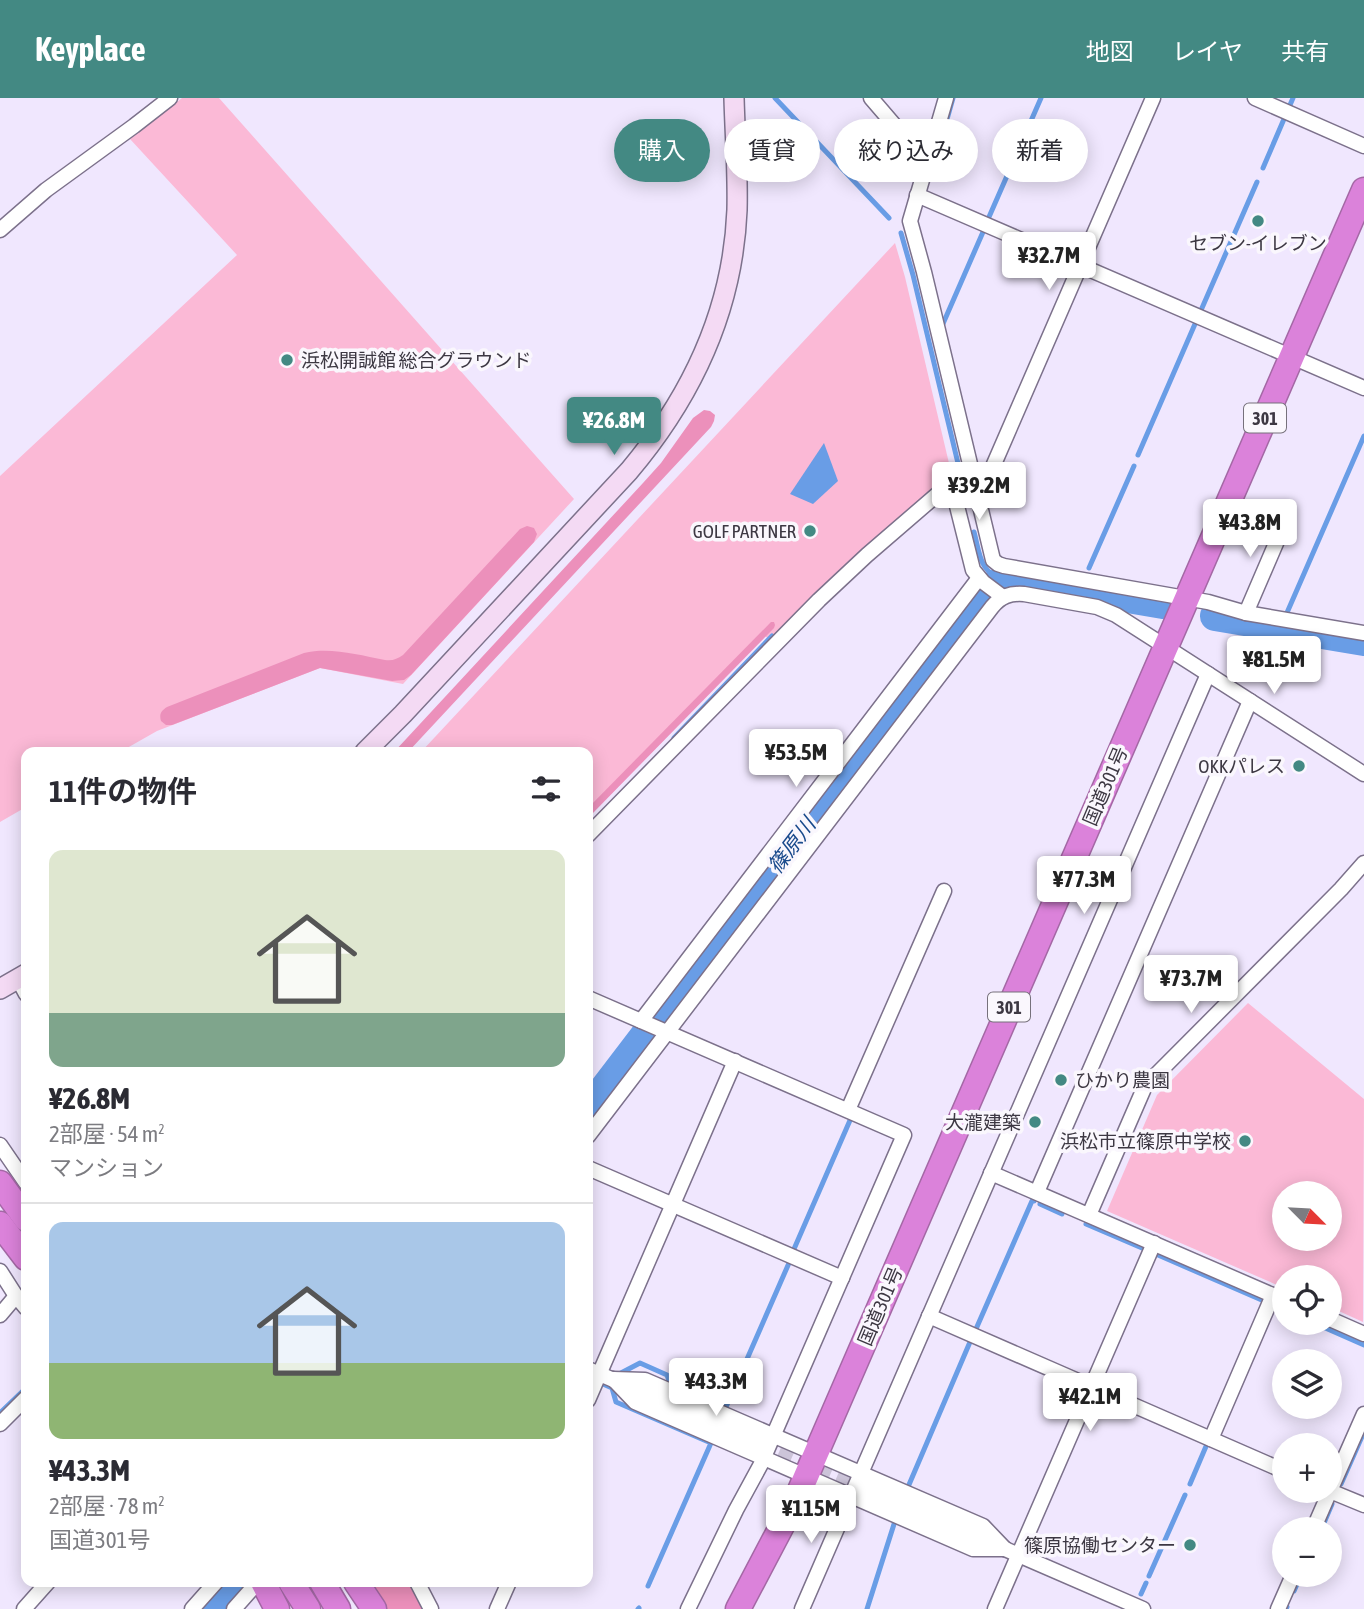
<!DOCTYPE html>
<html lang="ja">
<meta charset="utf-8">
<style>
:root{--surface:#fff;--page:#f7f7f7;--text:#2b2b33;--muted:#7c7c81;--line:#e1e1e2;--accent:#438983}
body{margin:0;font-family:"Asap Condensed","Noto Sans JP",sans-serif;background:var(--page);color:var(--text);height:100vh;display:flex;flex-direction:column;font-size:26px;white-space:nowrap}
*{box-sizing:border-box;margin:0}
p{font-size:23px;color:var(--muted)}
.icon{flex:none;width:38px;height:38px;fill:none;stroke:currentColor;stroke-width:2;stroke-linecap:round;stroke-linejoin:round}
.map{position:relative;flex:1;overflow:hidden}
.sheet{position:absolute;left:21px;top:649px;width:572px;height:840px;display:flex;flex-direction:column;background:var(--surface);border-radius:14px;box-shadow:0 4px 18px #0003}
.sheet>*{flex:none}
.guide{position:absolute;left:614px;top:21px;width:644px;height:63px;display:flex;gap:14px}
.needle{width:46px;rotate:114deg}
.controls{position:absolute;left:1272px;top:1083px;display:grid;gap:14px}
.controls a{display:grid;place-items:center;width:70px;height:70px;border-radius:50%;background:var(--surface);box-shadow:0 4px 18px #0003;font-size:35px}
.price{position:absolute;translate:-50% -60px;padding:0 16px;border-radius:7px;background:#fff;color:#222;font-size:23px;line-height:46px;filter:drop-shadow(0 2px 4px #0008)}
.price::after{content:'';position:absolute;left:50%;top:42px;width:21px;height:16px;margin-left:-10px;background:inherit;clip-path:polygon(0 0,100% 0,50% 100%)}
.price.active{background:var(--accent);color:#fff}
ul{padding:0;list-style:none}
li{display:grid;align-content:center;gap:14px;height:371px;padding:0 28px}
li+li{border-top:2px solid var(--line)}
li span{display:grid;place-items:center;height:217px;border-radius:14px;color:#555}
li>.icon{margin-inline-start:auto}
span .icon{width:126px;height:126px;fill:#fffc;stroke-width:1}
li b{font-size:30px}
h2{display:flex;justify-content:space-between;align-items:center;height:84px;padding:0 28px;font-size:30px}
.tag{padding:0 24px;border-radius:32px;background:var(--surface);box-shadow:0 4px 18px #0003;font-size:24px;line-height:63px}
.tag.active{background:var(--accent);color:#fff}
header{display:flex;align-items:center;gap:42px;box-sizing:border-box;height:98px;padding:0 35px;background:var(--accent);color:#fff}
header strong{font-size:33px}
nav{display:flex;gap:38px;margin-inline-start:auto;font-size:24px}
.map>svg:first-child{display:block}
.green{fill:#fbb9d6;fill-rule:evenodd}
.forest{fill:#ec90bb}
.water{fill:#699de6}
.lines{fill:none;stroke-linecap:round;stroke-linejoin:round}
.stream{stroke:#699de6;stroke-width:5}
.river{stroke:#699de6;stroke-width:30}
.street-tunnel{stroke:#ccc4d9;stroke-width:14;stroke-dasharray:14 7;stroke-linecap:butt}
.street-casing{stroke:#7c718b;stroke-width:17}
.secondary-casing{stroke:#7c718b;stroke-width:22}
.highway-casing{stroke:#a468a5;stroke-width:27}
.street{stroke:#fff;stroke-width:14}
.secondary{stroke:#f4daf4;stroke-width:19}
.highway{stroke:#db82da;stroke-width:24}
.poi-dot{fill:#438983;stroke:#faf7fd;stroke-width:2.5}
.labels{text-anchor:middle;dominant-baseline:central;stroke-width:7;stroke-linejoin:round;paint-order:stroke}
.shield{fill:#faf7fd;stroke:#76717b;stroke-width:2}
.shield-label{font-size:18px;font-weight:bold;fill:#3d3843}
.poi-label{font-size:19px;fill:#3d3843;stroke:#faf7fd;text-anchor:end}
.street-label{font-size:19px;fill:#3d3843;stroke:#faf7fd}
.water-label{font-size:21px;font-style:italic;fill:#194a8c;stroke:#faf7fd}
</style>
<header>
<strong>Keyplace</strong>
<nav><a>地図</a><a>レイヤ</a><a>共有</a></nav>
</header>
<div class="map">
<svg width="1364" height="1511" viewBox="0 0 1364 1511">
<rect width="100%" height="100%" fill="#f0e7fe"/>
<g class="green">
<path d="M182 0H219L574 401 403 586 320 570 157 633 120 654H26V709L0 724V378L237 157 130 41Z"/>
<path d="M895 145 905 179 952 378 888 431 771 543 765 538 588 720V654H421Z"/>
<path d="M1248 905 1364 1001 1363 1224 1330 1209V1180H1284V1190L1107 1113 1157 997ZM1284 1096H1330V1141H1284Z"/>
</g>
<g class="forest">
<path d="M704 312 710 313 715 317 714 323 711 329 408 654H394L643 385 661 365 693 320Z"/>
<path d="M527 428 534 430 537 436 534 444 411 577 404 582 392 583 320 570 172 627H166L161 623C159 616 161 613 167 609L304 555C331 549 358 557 385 562 393 563 397 561 403 557L520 431Z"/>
<path d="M771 524H774L775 527 774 530 588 720V710Z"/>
<path d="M366 1484H409L423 1511H384Z"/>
</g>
<path class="water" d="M824 345 838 383 813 406 790 396Z"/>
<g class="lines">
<g class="stream">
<path d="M775 0 889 120"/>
<path d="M1290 7 1293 0"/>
<path d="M934 67 953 0"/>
<path d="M1263 70 1284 21"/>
<path d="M989 119 1041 0"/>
<path d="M901 135 913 177 967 403"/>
<path d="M1202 210 1257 84"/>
<path d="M942 228 983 134"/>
<path d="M1138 357 1195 226"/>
<path d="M974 434C980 456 979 476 1006 482"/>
<path d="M1089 470 1134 368"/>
<path d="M1286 517 1364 338"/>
<path d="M674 640 772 538 774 540"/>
<path d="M1040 1106 1062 1116"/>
<path d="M1086 1126 1142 1150"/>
<path d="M794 1151 851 1020"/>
<path d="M1158 1157 1264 1203"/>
<path d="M1275 1208 1284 1212"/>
<path d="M1314 1225 1364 1247"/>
<path d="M976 1231 1032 1103H1034"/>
<path d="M619 1276 640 1265 667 1277 670 1285 726 1309 789 1165"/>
<path d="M603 1286 612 1290 616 1304 711 1345 648 1488"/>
<path d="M0 1315 26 1290"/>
<path d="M1190 1386 1207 1346"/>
<path d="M1341 1386 1364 1334"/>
<path d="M908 1389 970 1244"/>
<path d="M1321 1432 1332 1406"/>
<path d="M1149 1478 1185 1397"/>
<path d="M1294 1493 1301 1477"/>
<path d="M1141 1496 1146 1485"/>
<path d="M638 1511 639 1510"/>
<path d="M867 1511 895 1423"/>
<path d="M1286 1511 1287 1509"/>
</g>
<g class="river">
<path d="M1215 518 1364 543"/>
<path d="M588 1012 980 499C991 488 1001 482 1016 481L1163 506"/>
<path d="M213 1511 237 1484"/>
</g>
<path class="street-tunnel" d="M760 1345 862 1389"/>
<g class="street-casing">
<g id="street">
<path d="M871 0 920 57 928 59"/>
<path d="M946 0 910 123 924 174 993 462 998 466 1004 468 1208 504 1246 515 1364 535"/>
<path d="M1255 0 1364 48"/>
<path d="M917 97 1364 290"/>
<path d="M0 132 46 92 134 28 170 0"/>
<path d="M978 403 1153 0"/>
<path d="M1246 515 1286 422"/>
<path d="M588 737 819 502 867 457 947 388 954 396 973 472 983 484 1003 499"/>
<path d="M18 881 26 896"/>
<path d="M588 900 904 1037 761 1366 736 1412 688 1511"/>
<path d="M641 923 979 480"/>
<path d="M848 1012 944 793"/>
<path d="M588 1038 992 509C1001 498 1010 495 1024 496L1097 509 1116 517 1364 676"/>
<path d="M0 1047 26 1085"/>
<path d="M588 1070 842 1180"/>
<path d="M991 1075 1284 1202"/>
<path d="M1037 1094 1250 603"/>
<path d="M1089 1117 1145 988 1341 791 1364 765"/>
<path d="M0 1173 16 1198 26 1210"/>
<path d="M0 1217 16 1198"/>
<path d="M929 1218 1284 1373"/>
<path d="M1330 1221 1364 1236"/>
<path d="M588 1271 760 1345"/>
<path d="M613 1281 645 1282 983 1428 1005 1451"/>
<path d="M613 1281 635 1304 973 1451H1005"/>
<path d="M588 1302 735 963"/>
<path d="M0 1326 26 1300"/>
<path d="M1211 1341 1273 1197"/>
<path d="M862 1389 1143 1511"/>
<path d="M1330 1393 1364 1316"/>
<path d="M1330 1393 1364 1407"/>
<path d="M1313 1432 1330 1393"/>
<path d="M417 1484 431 1511"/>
<path d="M24 1511 48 1484"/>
<path d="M192 1511 216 1484"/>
<path d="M234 1511 258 1484"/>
<path d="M497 1511 509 1484"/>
<path d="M802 1511 1208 576"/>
<path d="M995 1511 1154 1145"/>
<path d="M1278 1511 1293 1477"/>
</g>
</g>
<g class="secondary-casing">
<g id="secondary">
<path d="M365 654 403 616 629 373C693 297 733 212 737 112 738 75 735 37 734 0"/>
<path d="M0 891 26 876"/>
</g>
</g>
<g class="highway-casing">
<g id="highway">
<path d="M0 1085 26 1121"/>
<path d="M0 1126 26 1160"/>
<path d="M263 1484 277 1511"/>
<path d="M291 1484 308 1511"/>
<path d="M322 1484 338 1511"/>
<path d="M356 1484 374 1511"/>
<path d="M738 1511 798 1397 1364 92"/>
</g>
</g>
<use href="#street" class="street"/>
<use href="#secondary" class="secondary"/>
<use href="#highway" class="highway"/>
</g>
<g class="poi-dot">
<circle cx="1258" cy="123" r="7"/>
<circle cx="287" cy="262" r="7"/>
<circle cx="810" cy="433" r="7"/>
<circle cx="1299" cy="668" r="7"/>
<circle cx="1061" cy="982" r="7"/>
<circle cx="1035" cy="1024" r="7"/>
<circle cx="1245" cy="1043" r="7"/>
<circle cx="1190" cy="1447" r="7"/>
</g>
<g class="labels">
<g class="shield">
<rect x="1244" y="305.5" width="42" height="29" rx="5"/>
<rect x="988" y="894.5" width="42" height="29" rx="5"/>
</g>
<g class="shield-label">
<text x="1265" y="320">301</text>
<text x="1009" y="909">301</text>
</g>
<g class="poi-label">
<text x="1258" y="145" text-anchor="middle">セブン-イレブン</text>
<text x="301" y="262" text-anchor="start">浜松開誠館 総合グラウンド</text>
<text x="796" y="433">GOLF PARTNER</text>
<text x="1285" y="668">OKKパレス</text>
<text x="1075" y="982" text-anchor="start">ひかり農園</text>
<text x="1021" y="1024">大瀧建築</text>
<text x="1231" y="1043">浜松市立篠原中学校</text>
<text x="1176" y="1447">篠原協働センター</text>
</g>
<g class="street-label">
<text transform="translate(1105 688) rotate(-67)">国道301号</text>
<text transform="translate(880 1208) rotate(-67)">国道301号</text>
</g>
<g class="water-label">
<text transform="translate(791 747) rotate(-53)">篠原川</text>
</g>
</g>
</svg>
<div class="controls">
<a><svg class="needle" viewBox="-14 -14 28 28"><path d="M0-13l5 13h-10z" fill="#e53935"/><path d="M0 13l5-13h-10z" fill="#7c7c81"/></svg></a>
<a><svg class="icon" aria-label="locate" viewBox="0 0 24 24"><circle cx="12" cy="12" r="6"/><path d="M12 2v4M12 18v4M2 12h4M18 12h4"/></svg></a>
<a><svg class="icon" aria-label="layers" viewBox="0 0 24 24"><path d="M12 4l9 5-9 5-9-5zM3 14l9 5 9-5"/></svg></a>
<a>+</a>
<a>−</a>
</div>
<b class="price" style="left:1049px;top:194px">¥32.7M</b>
<b class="price active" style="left:614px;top:359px">¥26.8M</b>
<b class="price" style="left:979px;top:424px">¥39.2M</b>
<b class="price" style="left:1250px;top:461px">¥43.8M</b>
<b class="price" style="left:1274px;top:598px">¥81.5M</b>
<b class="price" style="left:796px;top:691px">¥53.5M</b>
<b class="price" style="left:1084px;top:818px">¥77.3M</b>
<b class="price" style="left:1191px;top:917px">¥73.7M</b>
<b class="price" style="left:716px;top:1320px">¥43.3M</b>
<b class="price" style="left:1090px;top:1335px">¥42.1M</b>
<b class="price" style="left:811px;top:1447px">¥115M</b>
<div class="guide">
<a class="tag active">購入</a>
<a class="tag">賃貸</a>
<a class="tag">絞り込み</a>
<a class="tag">新着</a>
</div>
<section class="sheet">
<h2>11件の物件<svg class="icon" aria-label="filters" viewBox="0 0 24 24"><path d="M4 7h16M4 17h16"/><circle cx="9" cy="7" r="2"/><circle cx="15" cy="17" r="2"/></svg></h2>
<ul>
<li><span style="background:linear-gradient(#dfe7d0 75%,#7fa58c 0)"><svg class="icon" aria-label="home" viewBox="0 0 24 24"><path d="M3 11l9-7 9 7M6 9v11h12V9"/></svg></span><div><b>¥26.8M</b><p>2部屋 · 54 m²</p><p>マンション</p></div></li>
<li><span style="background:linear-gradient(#a9c7e8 65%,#8fb573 0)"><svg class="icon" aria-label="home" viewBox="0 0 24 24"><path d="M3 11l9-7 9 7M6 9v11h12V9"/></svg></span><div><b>¥43.3M</b><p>2部屋 · 78 m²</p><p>国道301号</p></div></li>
</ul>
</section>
</div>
